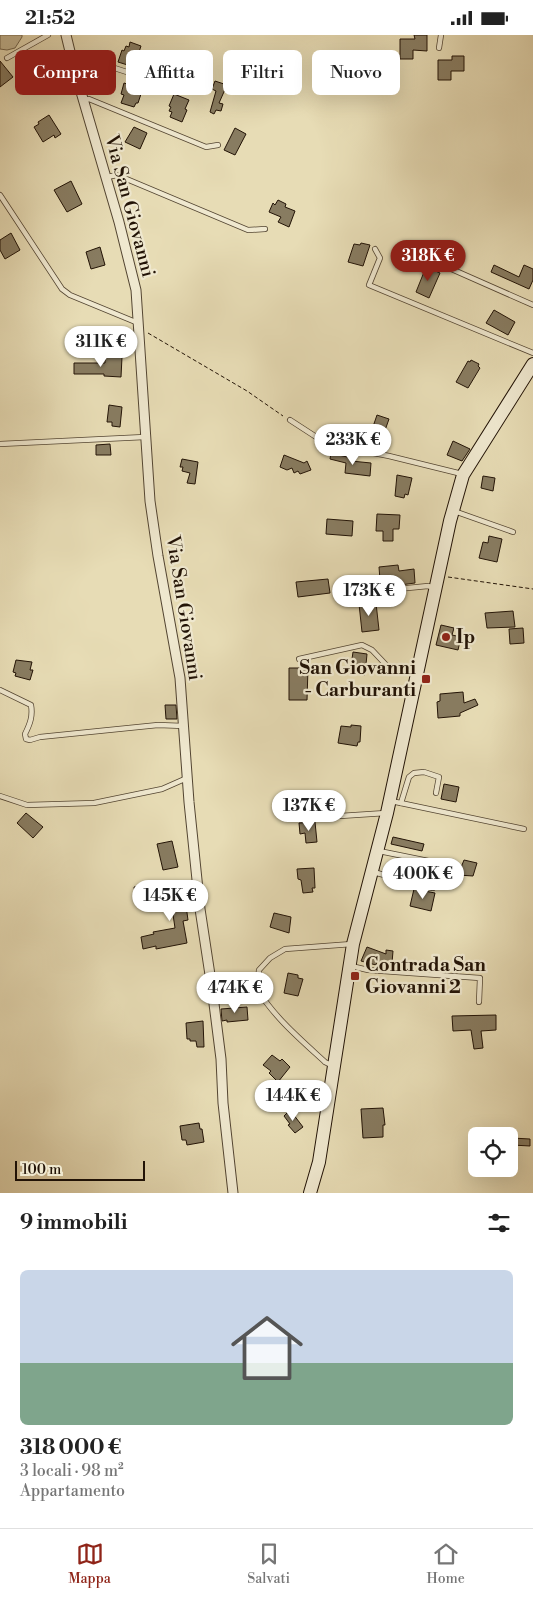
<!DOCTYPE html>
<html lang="it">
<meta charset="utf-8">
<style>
:root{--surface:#fff;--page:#f2f2f2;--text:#222;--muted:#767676;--line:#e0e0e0;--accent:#8f2418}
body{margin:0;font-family:"Libre Bodoni",serif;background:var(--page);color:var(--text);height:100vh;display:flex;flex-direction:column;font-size:19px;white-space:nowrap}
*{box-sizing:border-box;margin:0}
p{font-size:16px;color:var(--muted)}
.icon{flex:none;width:28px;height:28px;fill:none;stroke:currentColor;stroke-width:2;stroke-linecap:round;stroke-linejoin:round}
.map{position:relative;height:1158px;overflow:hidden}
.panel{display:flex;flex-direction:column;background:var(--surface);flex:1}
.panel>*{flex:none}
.top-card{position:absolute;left:15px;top:15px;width:504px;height:45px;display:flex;gap:10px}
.controls{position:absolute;left:468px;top:1092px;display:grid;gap:10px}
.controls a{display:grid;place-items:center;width:50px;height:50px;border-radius:8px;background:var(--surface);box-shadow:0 5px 20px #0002;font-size:25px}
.scale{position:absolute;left:15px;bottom:12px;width:130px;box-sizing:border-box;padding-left:5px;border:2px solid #221306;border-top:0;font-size:14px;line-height:18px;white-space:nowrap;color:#221306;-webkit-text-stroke:4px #efe8cf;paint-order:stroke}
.price{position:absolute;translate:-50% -42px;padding:0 11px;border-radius:18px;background:#fff;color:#222;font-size:16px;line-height:32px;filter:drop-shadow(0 1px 2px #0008)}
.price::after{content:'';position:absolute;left:50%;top:30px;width:15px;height:11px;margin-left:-8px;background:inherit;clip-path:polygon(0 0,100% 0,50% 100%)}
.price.active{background:var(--accent);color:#fff}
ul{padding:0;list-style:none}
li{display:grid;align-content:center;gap:10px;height:265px;padding:0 20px}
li+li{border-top:1px solid var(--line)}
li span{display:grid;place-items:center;height:155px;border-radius:8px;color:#555}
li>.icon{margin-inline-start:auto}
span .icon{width:90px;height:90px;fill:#fffc;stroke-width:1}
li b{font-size:21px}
h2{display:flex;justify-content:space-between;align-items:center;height:60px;padding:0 20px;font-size:21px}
.chip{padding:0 18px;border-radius:8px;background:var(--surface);box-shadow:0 5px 20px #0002;font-size:18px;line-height:45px}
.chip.active{background:var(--accent);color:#fff}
.status{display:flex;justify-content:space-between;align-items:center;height:35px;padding:0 25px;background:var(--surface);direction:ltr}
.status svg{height:14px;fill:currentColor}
.dock{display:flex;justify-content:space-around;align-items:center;height:70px;border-top:1px solid var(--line);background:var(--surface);font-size:14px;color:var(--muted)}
.dock a{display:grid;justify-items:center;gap:2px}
.dock .active{color:var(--accent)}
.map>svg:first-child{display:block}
.green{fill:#c6ba97;stroke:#74664e}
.building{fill:#887c61;stroke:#221306}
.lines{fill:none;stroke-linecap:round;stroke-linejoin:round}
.service-casing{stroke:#534532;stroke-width:6}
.minor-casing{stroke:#534532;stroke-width:11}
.secondary-casing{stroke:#221306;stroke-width:14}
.path{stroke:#221306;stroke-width:1;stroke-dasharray:4 2.5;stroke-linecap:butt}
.service{stroke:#efe8cf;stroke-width:4.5}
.minor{stroke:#efe8cf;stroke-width:9}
.secondary{stroke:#efe8cf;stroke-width:12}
.poi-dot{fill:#8f2418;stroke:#efe8cf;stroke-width:2}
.labels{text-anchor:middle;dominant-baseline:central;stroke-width:4.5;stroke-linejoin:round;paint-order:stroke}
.street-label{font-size:19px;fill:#221306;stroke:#efe8cf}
.poi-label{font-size:19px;font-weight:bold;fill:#221306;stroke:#efe8cf;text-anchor:start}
</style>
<div class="status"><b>21:52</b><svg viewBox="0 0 49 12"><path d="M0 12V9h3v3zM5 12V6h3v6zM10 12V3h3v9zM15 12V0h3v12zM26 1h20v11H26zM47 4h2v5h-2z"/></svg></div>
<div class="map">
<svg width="533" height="1158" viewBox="0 0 533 1158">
<rect width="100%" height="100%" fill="#e7dcb5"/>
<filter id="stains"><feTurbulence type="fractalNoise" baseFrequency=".004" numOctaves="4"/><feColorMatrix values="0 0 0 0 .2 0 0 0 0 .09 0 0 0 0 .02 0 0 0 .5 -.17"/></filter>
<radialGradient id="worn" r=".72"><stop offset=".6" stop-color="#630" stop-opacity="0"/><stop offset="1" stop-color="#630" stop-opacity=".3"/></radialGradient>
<path class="green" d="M0 0H22V2L15 13 7 15 0 14Z"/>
<g class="building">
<path d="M414 0H427V16L413 15V24H400V4H415Z"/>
<path d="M130 7 141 11 134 32 118 27 122 15 124 16 126 11 129 12Z"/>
<path d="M452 21H464V36H451V45H438V25H452Z"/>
<path d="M176 25 191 30 185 48 178 45 177 48 165 43 168 32 171 33 172 29H174Z"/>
<path d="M0 26 13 42 0 52Z"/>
<path d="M129 42 142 46 141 49 144 50 138 68H136L134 72 121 68 124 60 121 59 124 48 127 49Z"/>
<path d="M215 46 227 50 219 68 223 69 221 76 216 75 214 79 210 77 216 56 212 54Z"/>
<path d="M174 59 189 65 185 74 187 75 182 87 170 82 172 77 169 76 171 72 169 71Z"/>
<path d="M49 80 61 99 55 103 54 100 43 107 34 92 39 89 38 87Z"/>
<path d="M134 92 147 98 140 114 125 107Z"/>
<path d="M235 93 246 99 235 120 224 115Z"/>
<path d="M71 146 82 169 67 177 54 155Z"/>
<path d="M278 165 286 169 285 172 295 176 289 192 278 187 281 182 269 177 273 168 275 170Z"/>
<path d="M11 198 20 215 5 224 0 215V205Z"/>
<path d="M361 208 370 210 363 231 348 227 354 209 360 210Z"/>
<path d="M100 212 105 230 91 234 86 217Z"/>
<path d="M494 230 519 242 524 230 533 234V245L529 254 491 237Z"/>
<path d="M426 232 440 238 429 263 416 257Z"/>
<path d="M494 275 515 287 508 300 486 288Z"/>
<path d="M105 322H122L121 342 104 341V339H74V328H105Z"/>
<path d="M471 325 479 329 478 331 480 333 468 353 456 347 468 326 470 327Z"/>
<path d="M109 370 122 372 120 392 112 391V387H107Z"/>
<path d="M377 380 389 384 383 401 379 400 376 412 367 409Z"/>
<path d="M453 406 470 414 462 426 447 420Z"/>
<path d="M110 409 111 420H96V410Z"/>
<path d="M331 418 351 423V426L371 428 370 441 345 438 346 428 330 424Z"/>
<path d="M284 420 304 428 307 426 311 435 300 439 298 436 294 438 292 433 287 435 280 432Z"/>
<path d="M182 424 198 427 195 449 187 448 190 438 182 436 183 432H180Z"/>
<path d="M397 440 412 443 408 460 405 459 404 463 395 461Z"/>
<path d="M483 441 495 443 493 456 481 453Z"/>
<path d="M377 479 400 480 399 494H393V506H383V496H376Z"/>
<path d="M327 484 353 486 352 501 326 499Z"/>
<path d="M489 501 502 504 497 527 479 523 483 507 488 508Z"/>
<path d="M398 530 399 536 414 534 415 548 400 550 399 543 380 545 379 532Z"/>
<path d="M328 544 330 558 298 562 296 547Z"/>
<path d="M376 568 379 595 362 597 359 569Z"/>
<path d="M513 576 515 592 487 593 485 578Z"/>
<path d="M441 590 454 593 452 600 461 602 458 615 436 610Z"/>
<path d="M523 593 524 608 510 609 509 594Z"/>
<path d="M353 617 367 619 365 640 350 638Z"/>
<path d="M16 625 32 627 30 635H33L30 645 15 641 16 638 13 637Z"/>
<path d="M289 633H308L307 665H289Z"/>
<path d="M463 657 464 668 475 664 478 670 460 678V681L438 683 437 667 440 666V659Z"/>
<path d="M165 670H176L177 684H166Z"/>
<path d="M351 690 361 691 360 707H358L357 711 338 708 341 691 351 692Z"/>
<path d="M444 749 459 752 456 767 441 764Z"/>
<path d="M26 778 43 792 33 803 17 788Z"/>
<path d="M315 787 317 807 306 808 305 798 300 799 299 788Z"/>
<path d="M393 802 424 809 422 816 391 809Z"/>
<path d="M172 806 178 832 163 835 157 809Z"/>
<path d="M464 825 477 828 473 841 458 840Z"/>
<path d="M314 833 315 853H312L313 857 303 858 301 845 298 844 297 834Z"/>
<path d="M169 847 171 858 184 856 188 885 183 886 187 908 156 914V911L143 914 141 902 154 899 153 897 175 893 171 866 164 868 161 849Z"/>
<path d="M147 850 149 863 136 866 134 852Z"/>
<path d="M414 854 435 858 431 876 410 871Z"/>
<path d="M274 878 291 882 289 898 270 892Z"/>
<path d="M367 912 386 919V915L393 916 392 928 377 926 376 930 361 926Z"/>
<path d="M288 938 298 940V943L303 944 298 961 284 958Z"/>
<path d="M247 972 248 985 227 987V985L222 986 221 974Z"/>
<path d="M496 980V995L481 996 483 1013 474 1014 471 995 453 996 452 981Z"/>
<path d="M203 986 204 1012H197L196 1006H190V1004H187L186 988Z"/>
<path d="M272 1020 280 1026 282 1024 290 1032 278 1047 269 1038 271 1036 263 1030Z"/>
<path d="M383 1073 385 1090H383V1102L363 1103 361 1074Z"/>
<path d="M290 1075 303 1092 295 1098 288 1090 290 1089 284 1081Z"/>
<path d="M199 1088 200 1094H202L204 1107 187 1110 186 1105H182L180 1091Z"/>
<path d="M512 1103 530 1104V1111L512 1110Z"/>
</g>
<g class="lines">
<g class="service-casing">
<g id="service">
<path d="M439 13 441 0"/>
<path d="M71 19 164 49"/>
<path d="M7 23 48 0"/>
<path d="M84 65 89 64 206 112 218 110"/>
<path d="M107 142 117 140 248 195 265 194"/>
<path d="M0 160 62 254 70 260 138 288"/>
<path d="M375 214 380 223 369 250 533 318"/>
<path d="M431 225 533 270"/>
<path d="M290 385 327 409 389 421 462 439"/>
<path d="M0 409 145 402"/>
<path d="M454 476 513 497"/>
<path d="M337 560 428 551 434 553"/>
<path d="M299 624 362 610 372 615 390 634 416 639"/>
<path d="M0 655 31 670C33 681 30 689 25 699L26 704 30 705 40 702 158 690 184 691"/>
<path d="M0 761 27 770 94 768 162 754 187 743"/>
<path d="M391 766 524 794"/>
<path d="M401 768 409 742 414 738 424 737 439 742 436 758"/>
<path d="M294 784 386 778"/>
<path d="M379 816 453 831"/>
<path d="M373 837 433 853"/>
<path d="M351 931 368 935 480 943 479 967"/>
<path d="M331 1030 325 1027C300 1004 275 983 257 954L259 935 270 923 285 914 352 909"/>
</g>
</g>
<g class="minor-casing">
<path id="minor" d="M66 0 74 33 119 187 136 255 150 466 158 521 180 643 189 767 200 874 212 953 221 1024 223 1068 233 1158"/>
</g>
<g class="secondary-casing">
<path id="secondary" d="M310 1158 319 1127 353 909 387 778 450 486 463 440 533 329"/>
</g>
<g class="path">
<path d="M148 298 247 356 283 381"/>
<path d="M448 542 533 554"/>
</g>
<use href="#service" class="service"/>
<use href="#minor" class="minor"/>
<use href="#secondary" class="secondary"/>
</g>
<g class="poi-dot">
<circle cx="446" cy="602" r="5"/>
<rect x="421" y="639" width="10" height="10" rx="2.5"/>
<rect x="350" y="936" width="10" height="10" rx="2.5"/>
</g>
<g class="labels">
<g class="street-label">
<text transform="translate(130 171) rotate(75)">Via San Giovanni</text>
<text transform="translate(184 573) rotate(81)">Via San Giovanni</text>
</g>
<g class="poi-label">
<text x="456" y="602">Ip</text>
<text x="416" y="633" text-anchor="end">San Giovanni<tspan x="416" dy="22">- Carburanti</tspan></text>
<text x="365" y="930">Contrada San<tspan x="365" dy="22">Giovanni 2</tspan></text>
</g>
</g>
<rect width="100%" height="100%" filter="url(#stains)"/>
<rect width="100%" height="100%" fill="url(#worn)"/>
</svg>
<div class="controls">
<a><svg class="icon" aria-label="locate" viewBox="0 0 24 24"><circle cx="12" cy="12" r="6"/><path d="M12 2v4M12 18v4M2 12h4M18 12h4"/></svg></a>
</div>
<div class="scale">100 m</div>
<b class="price active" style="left:428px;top:247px">318K €</b>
<b class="price" style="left:101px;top:333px">311K €</b>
<b class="price" style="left:353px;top:431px">233K €</b>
<b class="price" style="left:369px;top:582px">173K €</b>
<b class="price" style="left:309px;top:797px">137K €</b>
<b class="price" style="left:423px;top:865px">400K €</b>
<b class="price" style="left:170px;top:887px">145K €</b>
<b class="price" style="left:235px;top:979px">474K €</b>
<b class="price" style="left:293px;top:1087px">144K €</b>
<div class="top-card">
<a class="chip active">Compra</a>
<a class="chip">Affitta</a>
<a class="chip">Filtri</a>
<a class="chip">Nuovo</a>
</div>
</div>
<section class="panel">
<h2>9 immobili<svg class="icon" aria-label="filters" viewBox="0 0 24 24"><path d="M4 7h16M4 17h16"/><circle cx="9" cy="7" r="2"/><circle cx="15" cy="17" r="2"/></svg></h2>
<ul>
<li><span style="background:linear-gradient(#c9d6e8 60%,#7fa58c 0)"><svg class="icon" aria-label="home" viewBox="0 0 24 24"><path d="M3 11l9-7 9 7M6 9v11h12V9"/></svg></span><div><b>318 000 €</b><p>3 locali · 98 m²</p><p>Appartamento</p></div></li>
</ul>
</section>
<nav class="dock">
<a class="active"><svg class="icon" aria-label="map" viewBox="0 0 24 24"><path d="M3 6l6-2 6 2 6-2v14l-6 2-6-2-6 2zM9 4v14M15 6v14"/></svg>Mappa</a>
<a><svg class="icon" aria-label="saved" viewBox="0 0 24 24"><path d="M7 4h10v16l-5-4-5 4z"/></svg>Salvati</a>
<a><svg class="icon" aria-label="home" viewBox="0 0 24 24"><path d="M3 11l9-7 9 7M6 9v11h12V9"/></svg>Home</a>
</nav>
